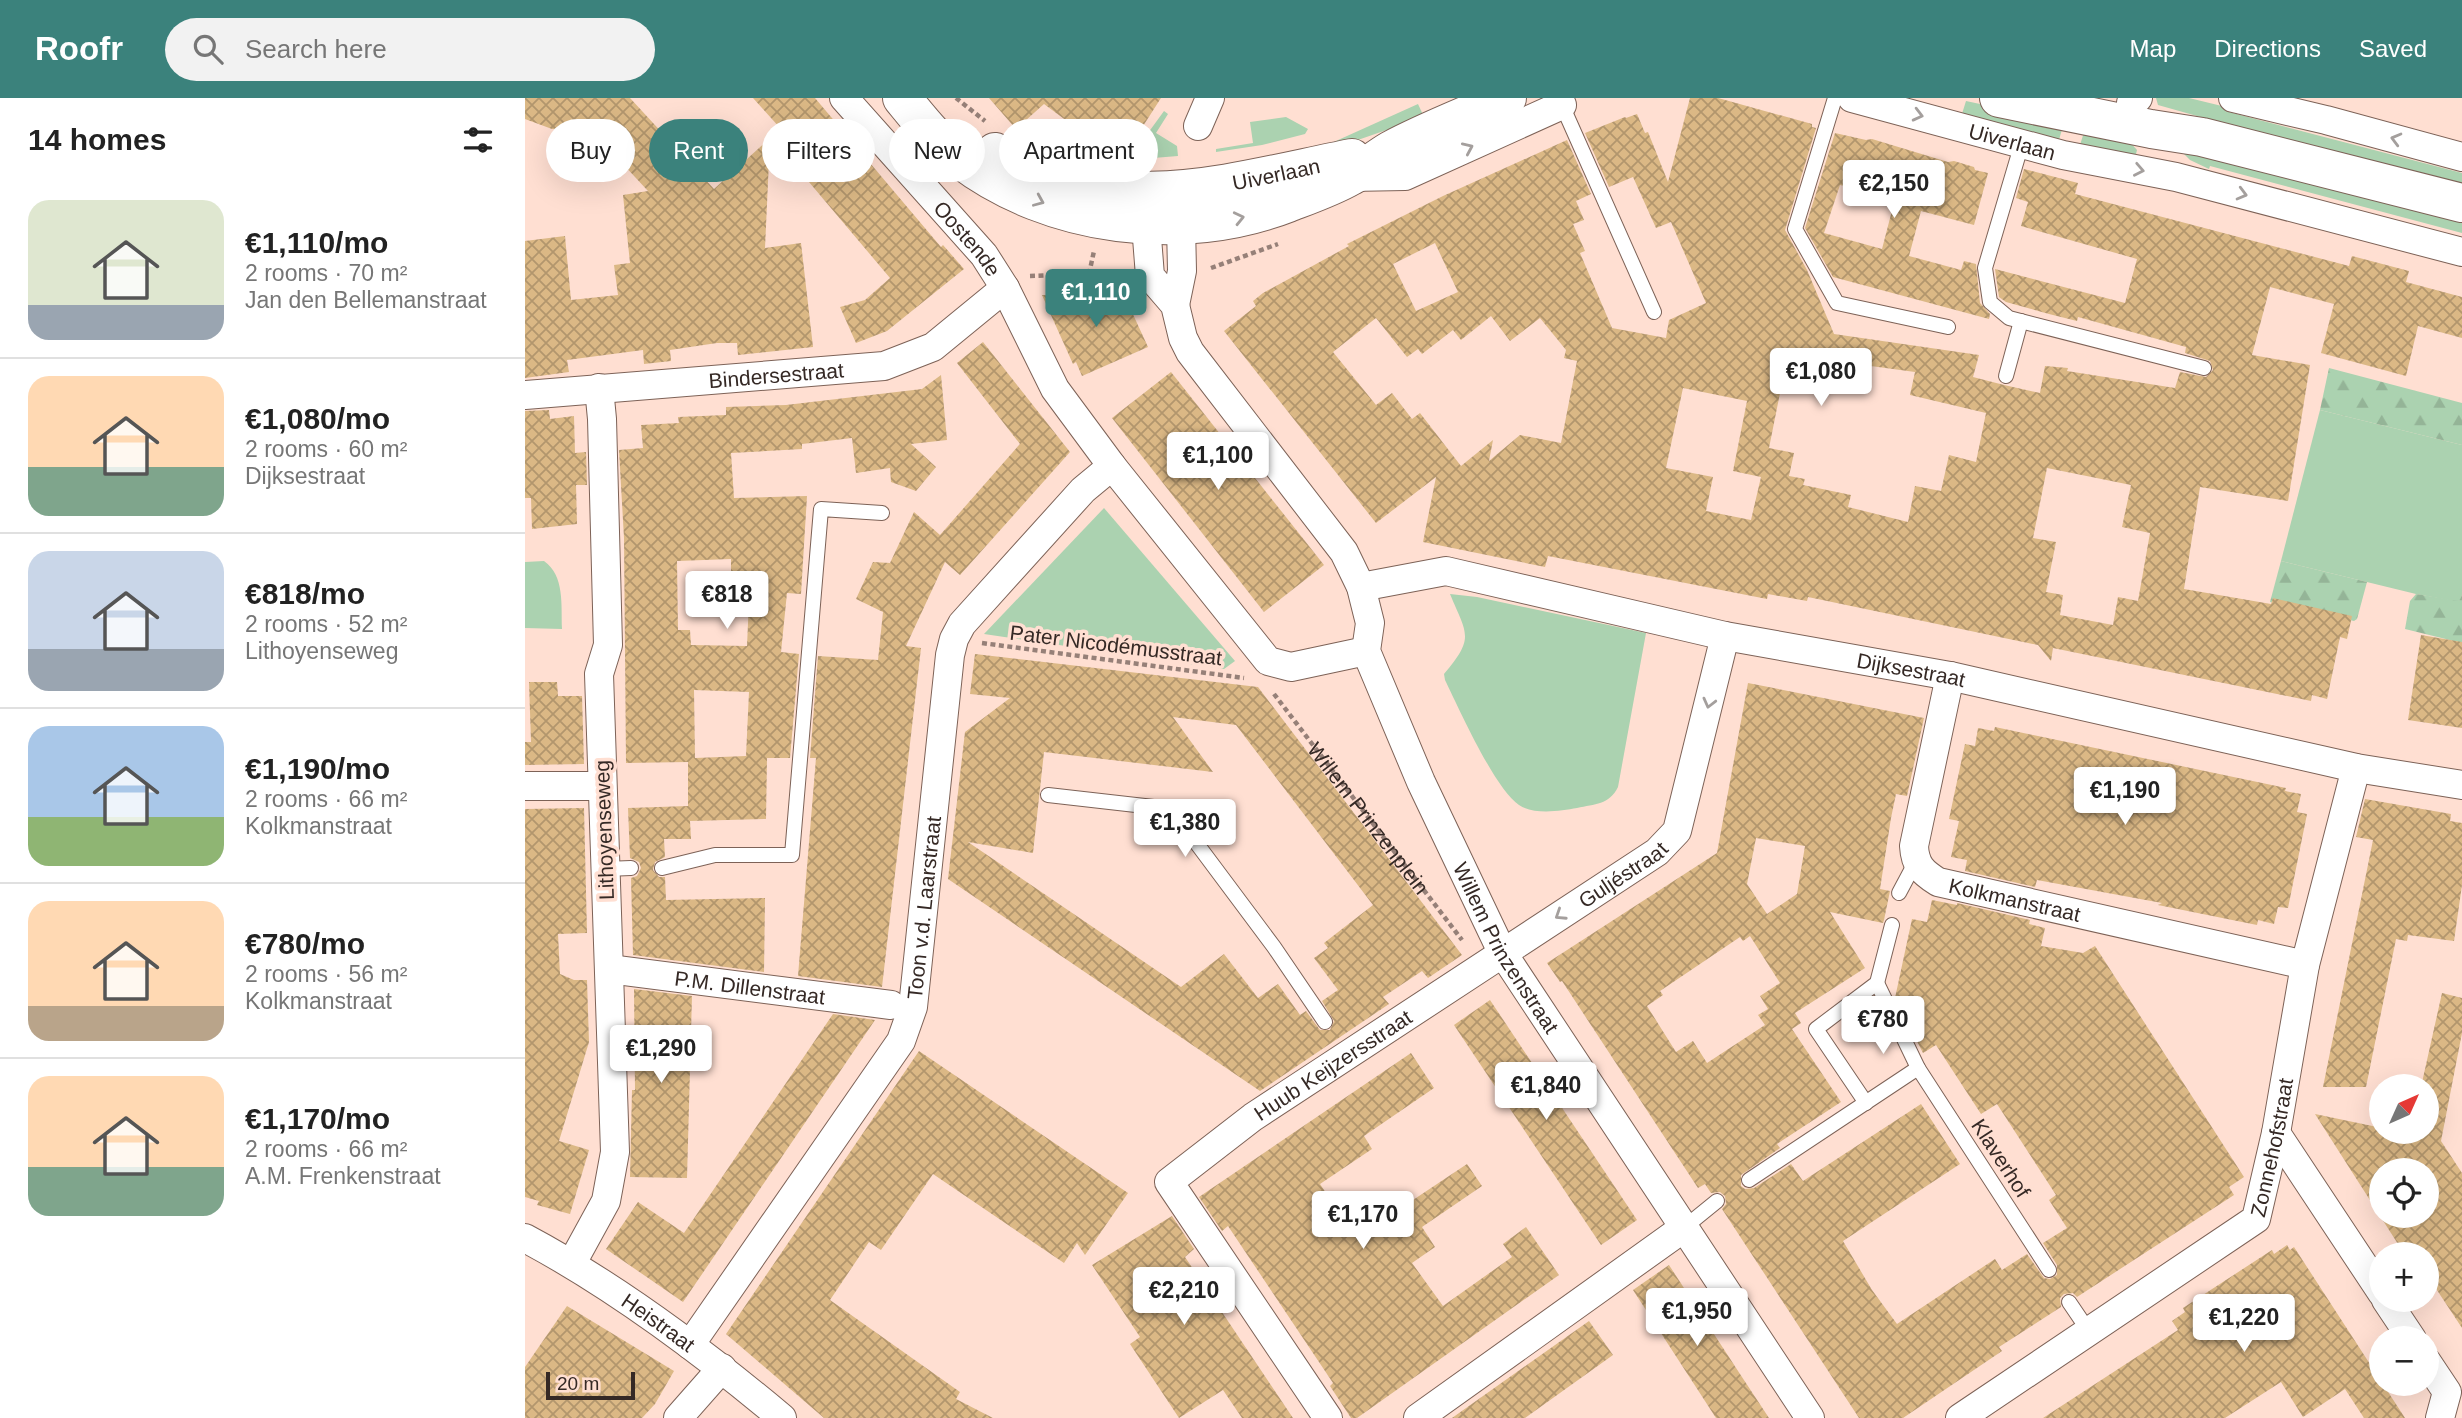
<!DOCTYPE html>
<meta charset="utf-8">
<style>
:root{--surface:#fff;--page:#f2f2f2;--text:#222;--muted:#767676;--line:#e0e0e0;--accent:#3b827c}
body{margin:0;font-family:Helvetica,sans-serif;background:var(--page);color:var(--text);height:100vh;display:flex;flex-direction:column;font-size:26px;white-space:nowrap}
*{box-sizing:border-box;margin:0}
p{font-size:23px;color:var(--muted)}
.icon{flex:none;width:38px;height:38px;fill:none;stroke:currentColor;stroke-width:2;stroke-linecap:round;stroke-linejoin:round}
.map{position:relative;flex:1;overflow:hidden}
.sheet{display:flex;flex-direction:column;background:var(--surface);width:525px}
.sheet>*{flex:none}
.banner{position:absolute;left:21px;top:21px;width:665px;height:63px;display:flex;gap:14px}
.needle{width:46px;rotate:45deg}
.tools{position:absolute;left:1844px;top:976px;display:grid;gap:14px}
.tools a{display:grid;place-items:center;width:70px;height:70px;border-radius:50%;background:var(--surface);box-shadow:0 7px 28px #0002;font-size:35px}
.scale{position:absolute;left:21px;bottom:18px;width:89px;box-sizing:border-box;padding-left:7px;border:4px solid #352925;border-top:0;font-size:19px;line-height:24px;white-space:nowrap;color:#352925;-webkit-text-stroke:5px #ffdfd2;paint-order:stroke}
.price{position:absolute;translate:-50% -60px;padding:0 16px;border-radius:7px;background:#fff;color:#222;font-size:23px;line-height:46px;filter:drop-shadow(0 2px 4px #0008)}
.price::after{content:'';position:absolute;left:50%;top:42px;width:21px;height:16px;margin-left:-10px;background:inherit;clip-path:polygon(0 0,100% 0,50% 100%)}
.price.selected{background:var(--accent);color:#fff}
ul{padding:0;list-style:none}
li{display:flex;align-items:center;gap:21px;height:175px;padding:0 28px}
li+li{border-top:2px solid var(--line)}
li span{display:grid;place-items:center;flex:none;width:196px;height:140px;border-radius:21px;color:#555}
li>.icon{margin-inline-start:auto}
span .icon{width:84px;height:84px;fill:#fffc;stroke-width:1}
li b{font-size:30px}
h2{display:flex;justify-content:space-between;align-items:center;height:84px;padding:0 28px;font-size:30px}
.chip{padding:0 24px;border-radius:32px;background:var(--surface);box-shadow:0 7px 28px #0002;font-size:24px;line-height:63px}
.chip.selected{background:var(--accent);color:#fff}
header{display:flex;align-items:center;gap:42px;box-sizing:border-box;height:98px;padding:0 35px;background:var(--accent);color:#fff}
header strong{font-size:33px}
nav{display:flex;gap:38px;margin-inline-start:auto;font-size:24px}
.search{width:490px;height:63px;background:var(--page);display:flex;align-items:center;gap:18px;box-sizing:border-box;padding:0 24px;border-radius:38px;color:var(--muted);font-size:26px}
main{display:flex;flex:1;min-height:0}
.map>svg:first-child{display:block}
.green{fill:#abd2b0}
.forest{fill:url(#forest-firs)}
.building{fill:url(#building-cross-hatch);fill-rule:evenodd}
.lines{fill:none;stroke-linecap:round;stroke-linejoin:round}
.service-casing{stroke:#7d6257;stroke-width:16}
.minor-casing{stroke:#7d6257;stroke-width:30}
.secondary-casing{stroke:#7d6257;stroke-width:40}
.path{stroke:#968078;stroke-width:4.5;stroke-dasharray:5 3.5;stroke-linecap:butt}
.service{stroke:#fff;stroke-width:14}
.minor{stroke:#fff;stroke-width:28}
.secondary{stroke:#fff;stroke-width:38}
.oneway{stroke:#a49f9d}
.labels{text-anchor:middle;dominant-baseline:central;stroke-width:7;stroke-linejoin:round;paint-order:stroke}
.street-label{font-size:21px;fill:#352925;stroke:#ffdfd2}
</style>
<header>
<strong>Roofr</strong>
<div class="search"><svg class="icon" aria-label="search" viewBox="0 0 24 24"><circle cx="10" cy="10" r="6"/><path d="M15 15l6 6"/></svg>Search here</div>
<nav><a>Map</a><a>Directions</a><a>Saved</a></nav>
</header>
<main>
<section class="sheet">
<h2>14 homes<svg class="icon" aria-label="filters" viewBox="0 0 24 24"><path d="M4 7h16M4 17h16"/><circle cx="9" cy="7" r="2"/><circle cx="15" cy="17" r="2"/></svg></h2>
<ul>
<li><span style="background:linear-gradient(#dfe7d0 75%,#9aa5b1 0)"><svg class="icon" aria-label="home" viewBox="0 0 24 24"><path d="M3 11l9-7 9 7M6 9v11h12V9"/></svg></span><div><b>€1,110/mo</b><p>2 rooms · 70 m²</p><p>Jan den Bellemanstraat</p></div></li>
<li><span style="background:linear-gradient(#ffd9b3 65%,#7fa58c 0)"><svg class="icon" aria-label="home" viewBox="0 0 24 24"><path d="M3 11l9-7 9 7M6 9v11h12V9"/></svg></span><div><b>€1,080/mo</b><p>2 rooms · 60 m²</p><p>Dijksestraat</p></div></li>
<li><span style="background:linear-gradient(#c9d6e8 70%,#9aa5b1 0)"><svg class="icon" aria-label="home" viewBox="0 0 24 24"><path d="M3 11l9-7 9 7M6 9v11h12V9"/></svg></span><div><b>€818/mo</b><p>2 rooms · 52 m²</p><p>Lithoyenseweg</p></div></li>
<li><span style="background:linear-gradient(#a9c7e8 65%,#8fb573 0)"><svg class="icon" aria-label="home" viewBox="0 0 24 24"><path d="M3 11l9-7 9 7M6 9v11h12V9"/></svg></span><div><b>€1,190/mo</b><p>2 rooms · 66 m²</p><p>Kolkmanstraat</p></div></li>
<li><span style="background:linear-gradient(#ffd9b3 75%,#b9a48a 0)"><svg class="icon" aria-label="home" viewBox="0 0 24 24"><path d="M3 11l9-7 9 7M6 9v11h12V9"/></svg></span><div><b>€780/mo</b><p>2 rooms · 56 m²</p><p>Kolkmanstraat</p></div></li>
<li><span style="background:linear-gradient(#ffd9b3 65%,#7fa58c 0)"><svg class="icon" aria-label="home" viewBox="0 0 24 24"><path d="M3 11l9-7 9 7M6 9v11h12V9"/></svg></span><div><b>€1,170/mo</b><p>2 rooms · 66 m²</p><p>A.M. Frenkenstraat</p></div></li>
</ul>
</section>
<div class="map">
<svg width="1937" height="1320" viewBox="0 0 1937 1320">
<defs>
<pattern id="forest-firs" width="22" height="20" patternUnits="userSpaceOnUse" patternTransform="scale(1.75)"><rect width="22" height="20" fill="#abd2b0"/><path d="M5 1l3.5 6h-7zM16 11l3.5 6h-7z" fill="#94b497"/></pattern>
<pattern id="building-cross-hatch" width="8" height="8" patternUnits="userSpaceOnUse" patternTransform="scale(1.75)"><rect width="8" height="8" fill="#dbb885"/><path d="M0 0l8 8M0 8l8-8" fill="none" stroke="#b2966d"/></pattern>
</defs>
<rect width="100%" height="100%" fill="#ffdfd2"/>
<g class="green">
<path d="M1631 0H1664L1701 9 1700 13 1937 75V85L1718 31 1633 7Z"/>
<path d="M1441 3 1539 24 1534 42 1436 19Z"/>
<path d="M893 6 899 19 804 52 802 47Z"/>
<path d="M639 13 643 16 631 35 652 48 653 58 616 61 610 53Z"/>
<path d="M761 19 783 31 780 36 737 47 691 54V51L728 45 725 24Z"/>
<path d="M1561 28 1604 43 1612 52 1611 56 1608 58 1555 47Z"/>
<path d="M1657 54 1937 121V135L1685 68 1684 71 1665 62Z"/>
<path d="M1795 312 1937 347V497L1934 504 1891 496 1756 463Z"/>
<path d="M579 410 710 563 699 571 459 536Z"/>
<path d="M19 463C40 478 36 507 37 531L0 530V464Z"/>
<path d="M925 496 952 499 1121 535 1093 689C1084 707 1070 706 1052 710 1035 713 1009 717 994 707 970 691 934 611 920 582L919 576C950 539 942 537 925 496Z"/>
</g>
<g class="forest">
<path d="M1804 270 1937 305V347L1795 312Z"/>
<path d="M1756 463 1842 484 1832 521 1829 523 1745 504Z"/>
<path d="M1891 496 1934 503 1937 497V545L1880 531 1885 503Z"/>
</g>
<g class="building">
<path d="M0 0H105L189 91 245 40 240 150 276 145 288 249 213 257 212 245H192L145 252 146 263 119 266 118 252 42 262 44 274 0 280V143L40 138 46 202 93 197 89 167 105 165 98 97 123 93 70 36 67 38 56 26 38 31H27L0 21Z"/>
<path d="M228 0H290L416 149 418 147 439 171 362 233 331 245 315 209 340 202 365 180 246 39 256 31Z"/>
<path d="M464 0H636L611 39 593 61 519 6 491 31Z"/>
<path d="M1165 0H1193L1287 26V29L1291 30 1260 132 1282 172 1309 236 1454 257 1448 279 1479 287 1515 295 1520 268 1543 270 1542 273 1650 290 1655 274 1681 279 1688 272 1685 263 1660 255 1661 249 1553 219 1552 223 1524 216 1481 204 1474 199 1470 171 1600 205 1612 161 1496 128 1503 104 1491 100 1499 71 1553 85 1550 96 1824 168 1827 158 1884 173 1881 184 1937 199V240L1893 228 1881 278 1796 255 1809 206 1745 189 1727 257 1785 267 1763 403 1675 389 1659 491 1746 506 1748 500 1827 518 1822 541 1815 539 1802 601 1787 597 1786 603 1528 550 1526 563 1513 547 1283 499 1282 503 1243 496 1242 501 1023 458 1020 469 898 444 911 379 851 425 699 233 731 208 728 203 738 195 824 148 822 146 918 98 1042 42 1066 96 1051 103 1059 122 1048 126 1060 153 1055 155 1087 230 1141 240 1144 222 1181 205 1146 124 1131 130 1108 79 1084 89 1060 35 1100 19 1101 20 1112 16 1120 35 1123 34 1143 84ZM910 145 933 194 891 213 868 166ZM966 218 985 243 1015 220 1041 252 1039 260 1052 263 1036 345 995 337 964 363 968 342 936 368 895 315 887 321 867 295 851 307 808 254 851 220 882 259 893 251 897 256 928 232 936 242ZM1331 266 1390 274 1385 297 1461 315 1451 364 1424 357 1416 393 1390 388 1383 424 1323 409 1326 397 1278 387 1280 381 1264 378 1269 355 1244 350 1259 275 1328 286ZM1158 290 1222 303 1208 373 1236 379 1226 422 1181 413 1188 379 1141 370ZM1522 370 1606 387 1597 429 1625 435 1613 503 1593 499 1588 527 1535 517 1538 497 1521 494 1531 444 1508 440Z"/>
<path d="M1310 35 1341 42 1347 41 1423 64 1429 63 1449 69 1450 72 1463 75 1449 127 1396 113 1384 158 1436 172 1439 163 1451 166 1455 205 1465 216 1464 221 1308 179 1280 130ZM1315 87 1370 101 1357 151 1299 135Z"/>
<path d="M517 197 600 199 623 249 557 278 551 264 548 266Z"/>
<path d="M458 244 545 354 435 477 420 464 381 548 396 550 357 889 273 878 291 660H285L293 558 353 562 358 514 331 501 348 464 365 465 389 414 415 437 495 346 432 265Z"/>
<path d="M646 274 799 467 739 514 587 320Z"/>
<path d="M416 277 422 342 386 346 411 369 391 393 366 384 365 370 331 375 327 340 277 346V351L206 355 209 400 282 398 276 496 262 495 256 554 274 556 265 660H242L241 721 165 723 166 741H139L140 759 130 764 128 772 134 779H140L141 802 240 800 239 874 108 857 106 780 112 778 116 770 114 764 105 760 103 710 163 708V664L101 665 99 440 94 352 118 350 116 327 154 325 153 319 201 317V309L261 307 397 291ZM206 461V480H225L222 548 166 547 165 532H153L152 463ZM169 592 224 594 221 658 170 660Z"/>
<path d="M24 312 25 321 49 318 50 355 61 354 62 387H51L52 426 7 431 6 400H0V313Z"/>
<path d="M1896 537 1937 544V630L1883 622Z"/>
<path d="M450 556 733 589 937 857 903 880 897 873 858 899 864 906 735 993 423 781 440 634 485 600 445 596ZM648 619 711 627 848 807 799 845 803 850 789 860 813 892 797 903 809 923 805 932H795L781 913 775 917 753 886 733 900 699 856 656 889 443 744 508 755 519 654 688 674Z"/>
<path d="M4 584H32L33 598H57L59 666 0 667V644H6Z"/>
<path d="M1223 585 1399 620 1382 698 1371 696 1366 720 1355 791 1365 793 1359 822 1358 825 1305 814 1340 870 1270 915 1276 925 1267 931 1316 1004 1252 1046 1255 1050 1216 1077V1088L1220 1091 1229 1090 1266 1066 1278 1083 1396 1006 1435 1066 1318 1143 1347 1192 1372 1226 1470 1161 1477 1172 1502 1156 1519 1180 1525 1181 1532 1177V1167L1518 1145 1542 1130 1524 1102 1531 1097 1472 1006 1456 1016 1411 947 1398 955 1370 900 1387 821 1402 824 1407 802 1432 807V805L1505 822 1504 826 1520 830 1516 848 1558 855 1570 848 1719 1079 1704 1089 1709 1097 1552 1199 1548 1195 1539 1196 1535 1200 1536 1209 1474 1249 1477 1253 1378 1320H1334L1197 1111 1201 1106 1200 1098 1195 1094 1186 1095 1180 1086 1173 1090 1037 883 1035 884 1022 865 1192 755ZM1231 740 1280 748 1272 796 1242 816 1222 786ZM1225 838 1255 885 1235 898 1243 911 1233 917 1240 927 1182 965 1168 943 1151 954 1122 908 1138 897 1135 893 1215 839 1218 843Z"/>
<path d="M1470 629 1761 690 1760 693 1776 696 1772 714 1782 716 1763 810 1753 809 1749 826 1733 822 1732 827 1633 807 1637 805 1512 782 1510 789 1440 773 1442 762 1426 759 1434 723 1424 721 1440 646 1450 648 1453 630 1469 633Z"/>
<path d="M1840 701 1926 716 1925 723 1937 725V787L1929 843 1883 837 1882 843 1871 841 1841 989H1798L1848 742 1831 739Z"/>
<path d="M59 710 62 835 33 836 35 876 49 882H62L64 944 34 1043 64 1052 45 1116 12 1107 14 1103 0 1099V711Z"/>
<path d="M109 891 167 898 162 1080 105 1079 107 992H110Z"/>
<path d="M1917 895 1937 900V935L1916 1043 1937 1075V1230L1902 1177V1157H1880L1790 1016 1857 1030V1034H1902V989H1896ZM1857 1073H1902V1118H1857Z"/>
<path d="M965 902 1112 1122 1076 1147 929 927Z"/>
<path d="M308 916 350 922 158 1204 81 1151 113 1104 159 1135Z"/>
<path d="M394 953 603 1095 560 1157 552 1145 539 1165 408 1076 356 1152 344 1144 305 1202 435 1294 431 1301 468 1320H299L201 1236Z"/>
<path d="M886 955 909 990 839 1038 847 1051 795 1086 831 1140 942 1066 957 1088 897 1129 910 1149 887 1165 918 1208 987 1159 978 1146 1001 1129 1034 1177 832 1320H826L805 1288 808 1285 703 1128 697 1133 674 1099Z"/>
<path d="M647 1118 669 1151 660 1159 768 1320H717L698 1292 654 1320 605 1246 615 1239 567 1167Z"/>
<path d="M1762 1147 1765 1152 1769 1149 1880 1320H1839L1820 1291 1778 1319 1756 1284 1700 1320H1518L1653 1232 1647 1223 1660 1214 1658 1210 1747 1152 1749 1156Z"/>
<path d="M1144 1167 1215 1276 1244 1320H1191L1108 1192Z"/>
<path d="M42 1208 149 1273 130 1306 117 1320H0V1269Z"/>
<path d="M1064 1223 1088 1257 1000 1320H927Z"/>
</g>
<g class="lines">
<g class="service-casing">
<g id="service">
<path d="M1310 0 1270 131 1312 205 1423 229"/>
<path d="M1037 7 1129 214"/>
<path d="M1497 45 1460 170 1465 204 1484 220 1679 270"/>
<path d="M1481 278 1496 223"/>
<path d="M523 697 646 711 749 849 800 924"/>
<path d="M137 770 190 757H267L296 411 357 415"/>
<path d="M81 771 106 770"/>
<path d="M1374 795 1390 765"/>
<path d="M1352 885 1393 970"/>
<path d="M1341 1005 1291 931 1352 885 1367 827"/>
<path d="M1224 1082 1393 970 1524 1172"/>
<path d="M1160 1129 1192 1103"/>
<path d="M1544 1204 1565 1235"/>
</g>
</g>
<g class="minor-casing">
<g id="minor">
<path id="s2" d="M319 0 459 157 480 190 530 291 587 368 743 563 766 569 841 553"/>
<path id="s3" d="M1327 0 1538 57 1651 79 1937 154"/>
<path d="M1708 0 1801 22 1937 59"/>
<path d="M1606 5 1613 0"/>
<path d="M673 28 685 0"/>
<path d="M825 79 880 78 1037 7 1034 0"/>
<path id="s4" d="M629 109 621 127 625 178 650 207 658 240 665 254 819 454 836 489 845 525 841 553 896 684 977 854 1285 1320"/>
<path d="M647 111 656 127 657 173 650 207"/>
<path id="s5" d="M0 297 359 268 408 249 480 190"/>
<path id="s6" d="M836 489 921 473 1200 538 1425 578 1831 670 1937 687"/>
<path id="s7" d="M1425 578 1389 748C1390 767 1397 774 1413 784L1780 867"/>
<path d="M0 688H77"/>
<path id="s8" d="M84 871 366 907"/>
<path d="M1751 1035 1857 1195"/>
<path id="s9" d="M0 1140C92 1189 177 1253 257 1320"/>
<path d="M47 1165 81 1103 90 1054 74 576 83 547 77 321 74 290"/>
<path d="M1861 1202 1887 1241"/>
<path id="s10" d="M165 1247 376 943 388 909 425 557 429 541 437 526 558 392 587 368"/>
<path d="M1902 1264 1922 1294 1915 1320"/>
<path d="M153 1320 197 1270"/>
<path id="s11" d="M803 1320 644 1084 728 1019 1132 754 1152 733 1200 538"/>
<path d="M893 1320 1160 1129"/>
<path id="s12" d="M1435 1320 1731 1121 1751 1035 1780 867 1831 670"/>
</g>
</g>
<g class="secondary-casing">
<g id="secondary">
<path d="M377 0C395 22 412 44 435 61 525 130 658 146 763 105 784 97 807 89 826 78 840 71 852 60 866 52 901 33 945 16 982 0"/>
<path d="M1474 0 1626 31 1677 39 1937 105"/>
<path id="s13" d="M470 54C595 121 697 86 827 60"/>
</g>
</g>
<g class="path">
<path d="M431 0 460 23"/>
<path d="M686 170 753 146"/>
<path d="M564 176 569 153"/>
<path d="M505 178 564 176 597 181"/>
<path d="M457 545 719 580"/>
<path id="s1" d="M749 596 937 842"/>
</g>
<use href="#service" class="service"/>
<use href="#minor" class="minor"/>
<use href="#secondary" class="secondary"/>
</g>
<defs><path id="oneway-chevron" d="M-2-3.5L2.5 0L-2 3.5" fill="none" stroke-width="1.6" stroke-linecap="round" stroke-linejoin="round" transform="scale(1.75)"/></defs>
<g class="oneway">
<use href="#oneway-chevron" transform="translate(1393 17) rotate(14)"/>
<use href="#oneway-chevron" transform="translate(1871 41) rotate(-165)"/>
<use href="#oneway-chevron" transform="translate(943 50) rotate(-24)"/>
<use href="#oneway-chevron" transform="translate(1614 72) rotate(11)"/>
<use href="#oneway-chevron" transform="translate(1717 96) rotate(15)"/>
<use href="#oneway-chevron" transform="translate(514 103) rotate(23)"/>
<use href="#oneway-chevron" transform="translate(714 120) rotate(-13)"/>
<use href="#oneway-chevron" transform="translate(1184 605) rotate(104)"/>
<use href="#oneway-chevron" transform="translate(1035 817) rotate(147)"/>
</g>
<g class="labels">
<g class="street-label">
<text stroke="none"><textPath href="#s3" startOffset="166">Uiverlaan</textPath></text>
<text stroke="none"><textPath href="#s13" startOffset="289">Uiverlaan</textPath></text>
<text stroke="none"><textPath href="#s2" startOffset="187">Oostende</textPath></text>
<text stroke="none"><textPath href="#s5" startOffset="252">Bindersestraat</textPath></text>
<text transform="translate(591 547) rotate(7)">Pater Nicodémusstraat</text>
<text stroke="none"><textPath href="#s6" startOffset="562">Dijksestraat</textPath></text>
<text stroke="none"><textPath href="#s1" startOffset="156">Willem Prinzenplein</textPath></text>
<text transform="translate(79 732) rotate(-92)">Lithoyenseweg</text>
<text stroke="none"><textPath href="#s11" startOffset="833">Guljéstraat</textPath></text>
<text stroke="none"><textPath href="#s7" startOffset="298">Kolkmanstraat</textPath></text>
<text stroke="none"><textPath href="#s10" startOffset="506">Toon v.d. Laarstraat</textPath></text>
<text stroke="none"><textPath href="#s4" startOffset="844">Willem Prinzenstraat</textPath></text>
<text stroke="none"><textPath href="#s8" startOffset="142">P.M. Dillenstraat</textPath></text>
<text stroke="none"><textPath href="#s11" startOffset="486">Huub Keijzersstraat</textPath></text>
<text stroke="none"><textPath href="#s12" startOffset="430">Zonnehofstraat</textPath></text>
<text transform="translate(1476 1060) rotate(57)">Klaverhof</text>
<text stroke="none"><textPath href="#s9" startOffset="158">Heistraat</textPath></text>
</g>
</g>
</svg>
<div class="tools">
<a><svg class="needle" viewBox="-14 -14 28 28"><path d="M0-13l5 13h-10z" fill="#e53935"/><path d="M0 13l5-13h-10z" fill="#767676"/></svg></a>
<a><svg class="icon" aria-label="locate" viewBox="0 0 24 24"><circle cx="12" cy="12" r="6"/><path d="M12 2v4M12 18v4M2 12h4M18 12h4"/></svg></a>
<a>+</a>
<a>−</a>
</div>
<div class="scale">20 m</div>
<b class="price" style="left:1369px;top:122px">€2,150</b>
<b class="price selected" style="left:571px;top:231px">€1,110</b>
<b class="price" style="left:1296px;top:310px">€1,080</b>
<b class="price" style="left:693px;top:394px">€1,100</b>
<b class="price" style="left:202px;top:533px">€818</b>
<b class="price" style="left:1600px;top:729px">€1,190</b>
<b class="price" style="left:660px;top:761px">€1,380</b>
<b class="price" style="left:1358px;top:958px">€780</b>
<b class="price" style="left:136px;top:987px">€1,290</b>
<b class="price" style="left:1021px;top:1024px">€1,840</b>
<b class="price" style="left:838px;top:1153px">€1,170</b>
<b class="price" style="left:659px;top:1229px">€2,210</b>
<b class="price" style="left:1172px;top:1250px">€1,950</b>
<b class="price" style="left:1719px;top:1256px">€1,220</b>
<div class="banner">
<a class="chip">Buy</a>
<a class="chip selected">Rent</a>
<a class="chip">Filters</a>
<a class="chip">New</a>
<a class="chip">Apartment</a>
</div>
</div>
</main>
